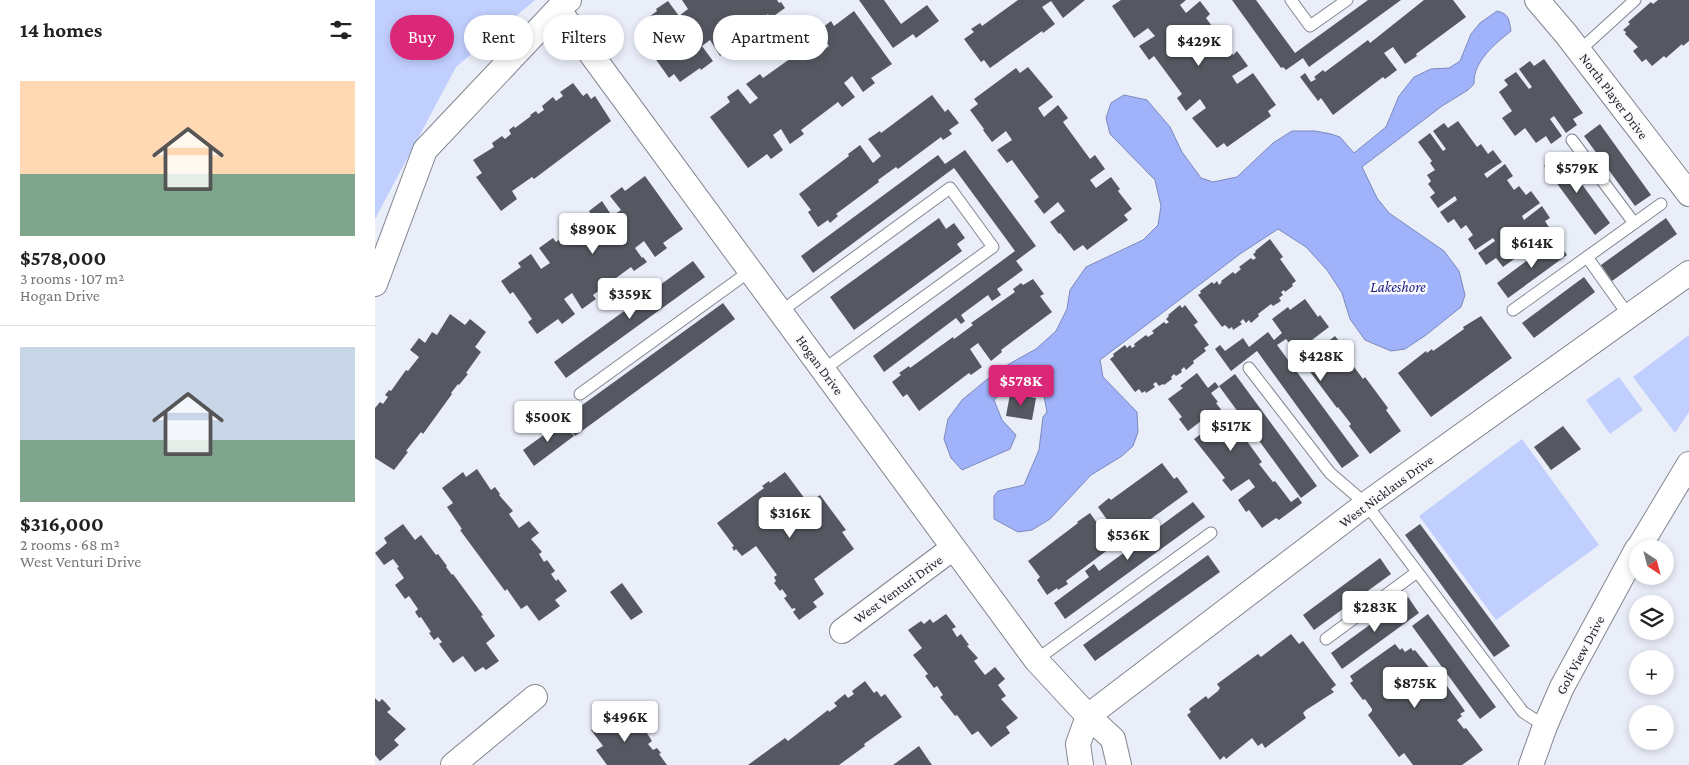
<!DOCTYPE html>
<meta charset="utf-8">
<style>
:root{--surface:#fff;--page:#f6f6f6;--text:#222;--muted:#767676;--line:#e0e0e0;--accent:#db2777}
body{margin:0;font-family:"Crimson Pro",serif;background:var(--page);color:var(--text);height:100vh;display:flex;flex-direction:column;font-size:19px;white-space:nowrap}
*{box-sizing:border-box;margin:0}
p{font-size:16px;color:var(--muted)}
.icon{flex:none;width:28px;height:28px;fill:none;stroke:currentColor;stroke-width:2;stroke-linecap:round;stroke-linejoin:round}
.map{position:relative;flex:1;overflow:hidden}
.details{display:flex;flex-direction:column;background:var(--surface);width:375px}
.details>*{flex:none}
.banner{position:absolute;left:15px;top:15px;width:475px;height:45px;display:flex;gap:10px}
.needle{width:32px;rotate:144deg}
.tools{position:absolute;left:1254px;top:540px;display:grid;gap:10px}
.tools a{display:grid;place-items:center;width:45px;height:45px;border-radius:50%;background:var(--surface);box-shadow:0 2px 8px #0003;font-size:25px}
.price{position:absolute;translate:-50% -42px;padding:0 11px;border-radius:5px;background:#fff;color:#222;font-size:16px;line-height:32px;filter:drop-shadow(0 1px 2px #0008)}
.price::after{content:'';position:absolute;left:50%;top:30px;width:15px;height:11px;margin-left:-8px;background:inherit;clip-path:polygon(0 0,100% 0,50% 100%)}
.price.active{background:var(--accent);color:#fff}
ul{padding:0;list-style:none}
li{display:grid;align-content:center;gap:10px;height:265px;padding:0 20px}
li+li{border-top:1px solid var(--line)}
li span{display:grid;place-items:center;height:155px;border-radius:0px;color:#555}
li>.icon{margin-inline-start:auto}
span .icon{width:90px;height:90px;fill:#fffc;stroke-width:1}
li b{font-size:21px}
h2{display:flex;justify-content:space-between;align-items:center;height:60px;padding:0 20px;font-size:21px}
.pill{padding:0 18px;border-radius:22px;background:var(--surface);box-shadow:0 2px 8px #0003;font-size:18px;line-height:45px}
.pill.active{background:var(--accent);color:#fff}
main{display:flex;flex:1;min-height:0}
.map>svg:first-child{display:block}
.green{fill:#c1cffe}
.water{fill:#a0b3fa;stroke:#7b89bc}
.building{fill:#555861}
.lines{fill:none;stroke-linecap:round;stroke-linejoin:round}
.lane-casing{stroke:#838690;stroke-width:13}
.street-casing{stroke:#838690;stroke-width:26}
.lane{stroke:#fff;stroke-width:11}
.street{stroke:#fff;stroke-width:24}
.labels{text-anchor:middle;dominant-baseline:central;stroke-width:5;stroke-linejoin:round;paint-order:stroke}
.street-label{font-size:14px;fill:#26272b;stroke:#fbfbfe}
.water-label{font-size:15px;font-style:italic;fill:#1d1f82;stroke:#fbfbfe}
</style>
<main>
<section class="details">
<h2>14 homes<svg class="icon" aria-label="filters" viewBox="0 0 24 24"><path d="M4 7h16M4 17h16"/><circle cx="9" cy="7" r="2"/><circle cx="15" cy="17" r="2"/></svg></h2>
<ul>
<li><span style="background:linear-gradient(#ffd9b3 60%,#7fa58c 0)"><svg class="icon" aria-label="home" viewBox="0 0 24 24"><path d="M3 11l9-7 9 7M6 9v11h12V9"/></svg></span><div><b>$578,000</b><p>3 rooms · 107 m²</p><p>Hogan Drive</p></div></li>
<li><span style="background:linear-gradient(#c9d6e8 60%,#7fa58c 0)"><svg class="icon" aria-label="home" viewBox="0 0 24 24"><path d="M3 11l9-7 9 7M6 9v11h12V9"/></svg></span><div><b>$316,000</b><p>2 rooms · 68 m²</p><p>West Venturi Drive</p></div></li>
</ul>
</section>
<div class="map">
<svg width="1314" height="765" viewBox="0 0 1314 765">
<rect width="100%" height="100%" fill="#eaeef9"/>
<g class="green">
<path d="M0 0H160L81 67 0 219Z"/>
<path d="M1314 335V412L1300 433 1258 377Z"/>
<path d="M1244 377 1268 410 1235 434 1211 400Z"/>
<path d="M1147 439 1224 545 1121 620 1044 516Z"/>
</g>
<path class="water" d="M1122 11C1134 14 1134 19 1136 31 1120 44 1098 61 1099 84L1093 90 1067 106 987 167 1002 198 1014 213 1069 251 1084 271 1090 295 1086 307 1051 335 1030 349 1016 351 990 340 975 319 967 293 952 270 931 247 903 229 865 254 725 360 728 377 762 412 763 432 758 446 747 456 716 475 675 519 657 530 643 532 619 519V496L623 491 649 485 664 450 668 417 672 412 668 391 635 385 619 400 627 420 641 435 635 449 587 470 576 458 569 439 573 419 587 400 610 381 634 364 661 349 681 331 692 309 695 290 711 267 768 240 783 225 786 206 780 180 735 134 731 118 736 103 749 95 772 100 795 127 807 152 826 178 838 182 862 177 898 143 917 131H940L956 134 965 137 979 153 1011 127 1024 96 1039 77 1056 69 1074 68 1085 61 1096 34 1105 23Z"/>
<g class="building">
<path d="M307 0H402L404 3 406 2 410 8 396 18 393 14 355 41 359 46 345 56 335 40 327 46 338 61 326 70 325 68 305 82 299 74 294 78 265 37 269 34 263 25 282 11 281 9 293 1 304 16 313 9Z"/>
<path d="M484 0H509L526 24 552 5 564 21 541 38 538 34 518 48Z"/>
<path d="M643 0H710L688 18 676 1 667 7 680 24 668 33 667 31 615 68 609 60 606 62 589 39 599 32 596 29 605 23 607 26Z"/>
<path d="M746 0H811L805 5 811 13 825 1 835 14 831 18 858 55 862 51 873 66 857 76 862 84 878 73 901 105 893 111 896 116 852 147 849 143 842 148 817 118 831 108 825 99 811 111 802 98 807 94 779 56 774 60 764 46 780 36 773 28 759 38 737 6Z"/>
<path d="M857 0H881L920 53 993 0H1026L934 67 928 58 911 70 908 67 906 68Z"/>
<path d="M1049 0H1078L1091 17 1041 54 1042 56 1030 64 1018 47 1009 53 1022 70 1010 79 1008 77 958 115 946 98 943 101 925 77 930 73 936 82 941 79 939 77 948 70 950 72 993 40 995 43Z"/>
<path d="M1283 0H1314V41L1308 46 1307 44 1291 58 1289 56 1277 66 1271 59 1267 62 1258 51 1263 47 1250 34 1251 32 1248 30 1255 24 1253 22 1276 2 1278 4Z"/>
<path d="M479 11 517 64 496 78 500 83 488 92 477 76 469 83 480 97 467 107 463 102 426 130 429 134 415 144 406 129 398 135 408 150 396 159 392 154 373 168 335 117 355 102 352 97 363 89 375 104 383 98 371 84 385 74 388 78 426 51 422 46 435 37 446 52 454 46 443 31 456 21 459 26Z"/>
<path d="M1169 59 1208 113 1198 119 1202 125 1191 133 1179 116 1175 119 1187 136 1176 144 1171 136 1161 143 1150 128 1140 136 1127 118 1137 111 1124 92 1133 85 1129 80 1141 72 1154 89 1157 87 1144 69 1155 61 1159 66Z"/>
<path d="M653 67 678 97 663 108 669 117 683 105 693 118 688 122 715 159 720 155 730 169 715 180 721 188 736 177 745 189 743 191 757 209 749 215 753 220 712 250 708 245 699 251 685 233 684 234 675 222 690 211 683 202 669 214 659 201 664 197 637 160 632 163 622 150 637 140 631 131 617 142 608 130 609 129 595 110 603 104 599 99 641 68 645 73Z"/>
<path d="M198 83 208 96 212 93 216 99 220 96 236 121 159 179 157 177 137 191 142 199 126 211 101 177 107 173 98 160 119 147 117 143 127 136 130 139 136 134 134 130 139 126 140 128 156 116 155 115 161 111 163 114 169 110 167 106 178 97 181 101 188 96 185 92Z"/>
<path d="M557 95 570 112 573 109 584 123 574 130 577 134 568 140 566 137 523 169 521 167 503 180 504 182 461 214 463 216 455 223 453 220 443 227 433 212 436 210 424 194 474 156 473 154 485 145 498 163 506 156 493 139 505 131 506 133Z"/>
<path d="M1083 121 1102 147 1106 144 1113 154 1118 150 1127 162 1109 174 1112 178 1130 164 1138 176 1132 180 1139 190 1144 186 1151 195 1156 191 1165 203 1147 216 1149 220 1167 206 1175 218 1170 221 1177 232 1128 267 1121 258 1111 265 1103 253 1120 241 1118 238 1100 250 1093 239 1098 235 1091 225 1086 229 1079 219 1073 223 1065 212 1082 200 1080 196 1063 208 1055 197 1060 193 1053 184 1056 181 1052 175 1060 170 1055 163 1057 161 1043 142 1055 133 1068 151 1071 149 1058 131 1069 123 1073 128Z"/>
<path d="M1225 124 1276 195 1260 206 1209 136Z"/>
<path d="M590 150 661 246 641 261 648 270 622 289 626 295 617 301 613 295 586 315 590 321 586 324 581 318 509 372 498 356 640 251 579 168 438 273 426 256 563 155 570 164Z"/>
<path d="M1185 154 1235 223 1220 235 1169 166Z"/>
<path d="M270 176 308 229 288 243 292 248 280 257 269 241 260 248 267 258 268 257 272 262 259 271 256 267 218 295 221 299 207 309 197 293 189 299 200 314 187 324 183 319 162 334 153 322 157 319 138 292 135 294 126 281 146 267 143 263 156 254 166 269 175 263 164 248 178 238 181 242 217 216 214 211 227 201 237 216 246 210 235 196 247 187 250 191Z"/>
<path d="M564 218 571 229 579 223 590 238 582 244 587 251 479 330 455 297Z"/>
<path d="M1291 218 1302 234 1237 281 1226 265Z"/>
<path d="M895 239 908 257 905 259 921 281 917 284 918 286 910 292 909 290 906 292 908 295 904 298 906 301 898 306 896 304 883 314 884 316 876 323 874 320 871 323 868 319 865 322 867 324 858 330 857 327 854 329 850 325 847 327 823 295 826 293 825 291 837 282 839 284 842 281 844 285 847 282 846 281 858 272 860 274 866 269 864 267 876 258 878 260 881 258 878 254 881 252 880 251Z"/>
<path d="M1181 239 1192 255 1133 298 1122 283Z"/>
<path d="M318 261 330 277 191 378 179 362Z"/>
<path d="M1209 277 1220 292 1159 338 1147 323Z"/>
<path d="M658 279 669 294 665 296 677 312 626 350 627 352 616 361 603 343 595 349 607 367 596 375 594 373 544 411 532 394 528 397 517 382 526 375 524 373 534 366 535 368 578 337 579 339 598 325 596 323 640 292 638 289 646 283 648 285Z"/>
<path d="M930 299 943 317 945 315 954 327 937 340 943 349 960 336 974 354 971 356 988 379 990 377 1013 408 1011 410 1026 431 995 454 974 426 976 424 963 407 962 408 930 365 931 364 911 339 902 345 984 456 967 468 882 351 856 371 840 349 845 345 850 351 868 338 874 347 893 332 899 340 907 333 897 319 913 307 915 310Z"/>
<path d="M348 303 360 319 200 436 188 419Z"/>
<path d="M805 305 807 308 810 305 823 322 819 325 834 345 829 348 831 351 818 361 819 363 811 370 809 367 806 370 807 372 801 376 799 374 796 377 797 379 789 385 788 384 784 386 781 382 778 384 780 387 771 393 770 391 767 393 764 389 760 392 735 359 739 356 738 354 750 345 752 348 755 345 757 348 760 346 759 344 771 335 773 337 779 333 777 331 789 322 791 324 794 322 791 319 794 316 793 315Z"/>
<path d="M75 314 90 325 95 319 111 332 100 347 106 352 91 373 93 374 84 385 83 384 76 393 77 394 48 434 46 432 31 451 33 452 19 470 0 458V408L5 402 8 404 13 397 10 395 14 390 16 391 31 370 33 371 44 357 35 350 44 338 50 343 57 332 62 335Z"/>
<path d="M1106 316 1137 358 1056 417 1023 373 1051 351 1052 353 1057 349 1058 351 1089 329 1088 327Z"/>
<path d="M822 373 833 388 840 382 844 387 836 393 843 402 841 403 854 420 856 419 887 462 884 464 898 482 900 481 916 502 923 497 927 503 904 520 901 518 887 528 874 510 871 512 863 500 880 487 874 479 856 491 847 480 850 478 819 439 836 427 830 418 813 431 804 419 807 417 793 399 808 388 805 386Z"/>
<path d="M860 374 942 486 926 498 844 386Z"/>
<path d="M635 394 661 398 657 420 631 416Z"/>
<path d="M188 421 199 436 159 466 148 450Z"/>
<path d="M1188 426 1206 449 1176 470 1159 447Z"/>
<path d="M787 463 799 479 802 477 813 492 751 537 750 535 733 548 734 549 691 581 693 584 683 590 682 588 672 595 662 580 665 577 653 561 703 523 702 522 715 513 727 530 735 524 723 507 734 498 736 500Z"/>
<path d="M102 469 116 490 120 487 125 494 124 495 138 511 134 514 144 528 154 521 164 533 156 539 167 552 164 554 169 562 172 560 180 571 176 574 181 581 183 579 192 591 180 600 185 606 164 621 152 605 146 609 132 589 130 591 85 530 87 529 72 507 78 503 67 488 88 472 91 477Z"/>
<path d="M410 472 433 503 445 495 471 530 467 532 479 549 439 579 449 594 438 602 442 607 424 620 418 612 421 609 419 608 417 609 409 598 412 596 407 589 405 591 399 583 401 581 399 577 402 575 381 546 367 556 361 549 359 551 357 547 359 546 342 523 389 488 387 486 394 481 395 483Z"/>
<path d="M818 502 830 517 690 619 679 603 714 577 710 571 719 564 724 571Z"/>
<path d="M28 524 40 540 46 535 61 555 63 554 72 566 71 567 77 575 78 574 108 615 106 616 120 636 111 643 124 661 111 670 108 667 100 672 88 656 78 663 64 644 67 642 63 637 59 640 54 633 56 632 46 617 44 618 40 612 43 609 34 596 30 599 20 585 29 578 22 568 24 567 18 559 9 565 0 553 12 543 9 538Z"/>
<path d="M1045 524 1135 646 1119 657 1030 535Z"/>
<path d="M833 555 845 572 720 661 708 645Z"/>
<path d="M1005 558 1016 574 939 630 928 615Z"/>
<path d="M247 583 268 612 256 620 235 592Z"/>
<path d="M1033 597 1044 613 967 669 956 653Z"/>
<path d="M571 614 581 627 577 629 582 637 586 634 594 645 592 646 603 658 599 661 610 675 620 667 630 679 623 685 631 696 626 699 643 718 631 727 635 733 616 747 603 731 597 735 582 715 580 716 565 697 568 695 562 686 559 688 550 676 553 674 538 655 547 648 533 630 546 621 549 624 555 619 558 623Z"/>
<path d="M1053 614 1121 707 1105 719 1037 626Z"/>
<path d="M916 634 924 644 928 641 961 685 956 689 959 692 931 710 928 713 931 718 890 748 887 743 883 746 877 738 851 759 849 756 845 760 812 715 816 712 814 709 831 696 833 699 843 691 845 688 842 684 883 654 886 657Z"/>
<path d="M1020 644 1025 650 1027 648 1030 652 1036 648 1038 651 1040 650 1056 670 1059 668 1090 711 1085 714 1087 716 1082 720 1089 729 1091 728 1108 750 1087 765H1038L1029 753 1024 757 993 715 997 711V709L990 699 988 700 975 683 978 681 975 676Z"/>
<path d="M490 681 499 693 502 691 506 697 510 694 527 717 489 744 490 746 464 765H373L410 738 413 741 453 710 454 712 462 706 459 703 470 694 473 698 479 694 477 691Z"/>
<path d="M0 698 4 702 7 699 11 703 16 709 12 712 31 729 19 740 24 745 5 761 0 755Z"/>
<path d="M252 712 266 733 270 730 277 741 273 744 278 750 282 748 286 753 284 754 292 765H232L221 750 228 746 216 730 236 715 240 720Z"/>
<path d="M544 746 557 765H518Z"/>
</g>
<g class="lines">
<g class="lane-casing">
<g id="lane">
<path d="M916 0 935 26 972 0"/>
<path d="M1204 51 1260 0"/>
<path d="M1197 140 1259 223"/>
<path d="M1212 257 1254 316"/>
<path d="M1138 310 1286 204"/>
<path d="M405 312 575 188 618 247 448 370"/>
<path d="M874 368 955 473 991 504 1148 712 1170 726"/>
<path d="M205 394 375 271"/>
<path d="M951 639 1042 572"/>
<path d="M661 660 836 533"/>
</g>
</g>
<g class="street-casing">
<g id="street">
<path d="M1162 0 1191 34 1314 194"/>
<path d="M183 9 661 660 713 716 738 739 744 765"/>
<path d="M0 284 50 150 183 9 194 0"/>
<path d="M1263 549 1314 464"/>
<path d="M467 631 578 548"/>
<path d="M713 716 991 504 1314 273"/>
<path d="M78 765 160 697"/>
<path d="M706 765 703 744 713 716"/>
<path d="M1156 765 1170 726 1187 687 1262 549"/>
</g>
</g>
<use href="#lane" class="lane"/>
<use href="#street" class="street"/>
</g>
<g class="labels">
<g class="street-label">
<text transform="translate(1239 96) rotate(53)">North Player Drive</text>
<text transform="translate(445 365) rotate(54)">Hogan Drive</text>
<text transform="translate(1011 491) rotate(-36)">West Nicklaus Drive</text>
<text transform="translate(523 589) rotate(-36)">West Venturi Drive</text>
<text transform="translate(1205 655) rotate(-62)">Golf View Drive</text>
</g>
<g class="water-label">
<text x="1023" y="287">Lakeshore</text>
</g>
</g>
</svg>
<div class="tools">
<a><svg class="needle" viewBox="-14 -14 28 28"><path d="M0-13l5 13h-10z" fill="#e53935"/><path d="M0 13l5-13h-10z" fill="#767676"/></svg></a>
<a><svg class="icon" aria-label="layers" viewBox="0 0 24 24"><path d="M12 4l9 5-9 5-9-5zM3 14l9 5 9-5"/></svg></a>
<a>+</a>
<a>−</a>
</div>
<b class="price" style="left:824px;top:67px">$429K</b>
<b class="price" style="left:1202px;top:194px">$579K</b>
<b class="price" style="left:218px;top:255px">$890K</b>
<b class="price" style="left:1157px;top:269px">$614K</b>
<b class="price" style="left:255px;top:320px">$359K</b>
<b class="price" style="left:946px;top:382px">$428K</b>
<b class="price active" style="left:646px;top:407px">$578K</b>
<b class="price" style="left:173px;top:443px">$500K</b>
<b class="price" style="left:856px;top:452px">$517K</b>
<b class="price" style="left:415px;top:539px">$316K</b>
<b class="price" style="left:753px;top:561px">$536K</b>
<b class="price" style="left:1000px;top:633px">$283K</b>
<b class="price" style="left:1040px;top:709px">$875K</b>
<b class="price" style="left:250px;top:743px">$496K</b>
<div class="banner">
<a class="pill active">Buy</a>
<a class="pill">Rent</a>
<a class="pill">Filters</a>
<a class="pill">New</a>
<a class="pill">Apartment</a>
</div>
</div>
</main>
